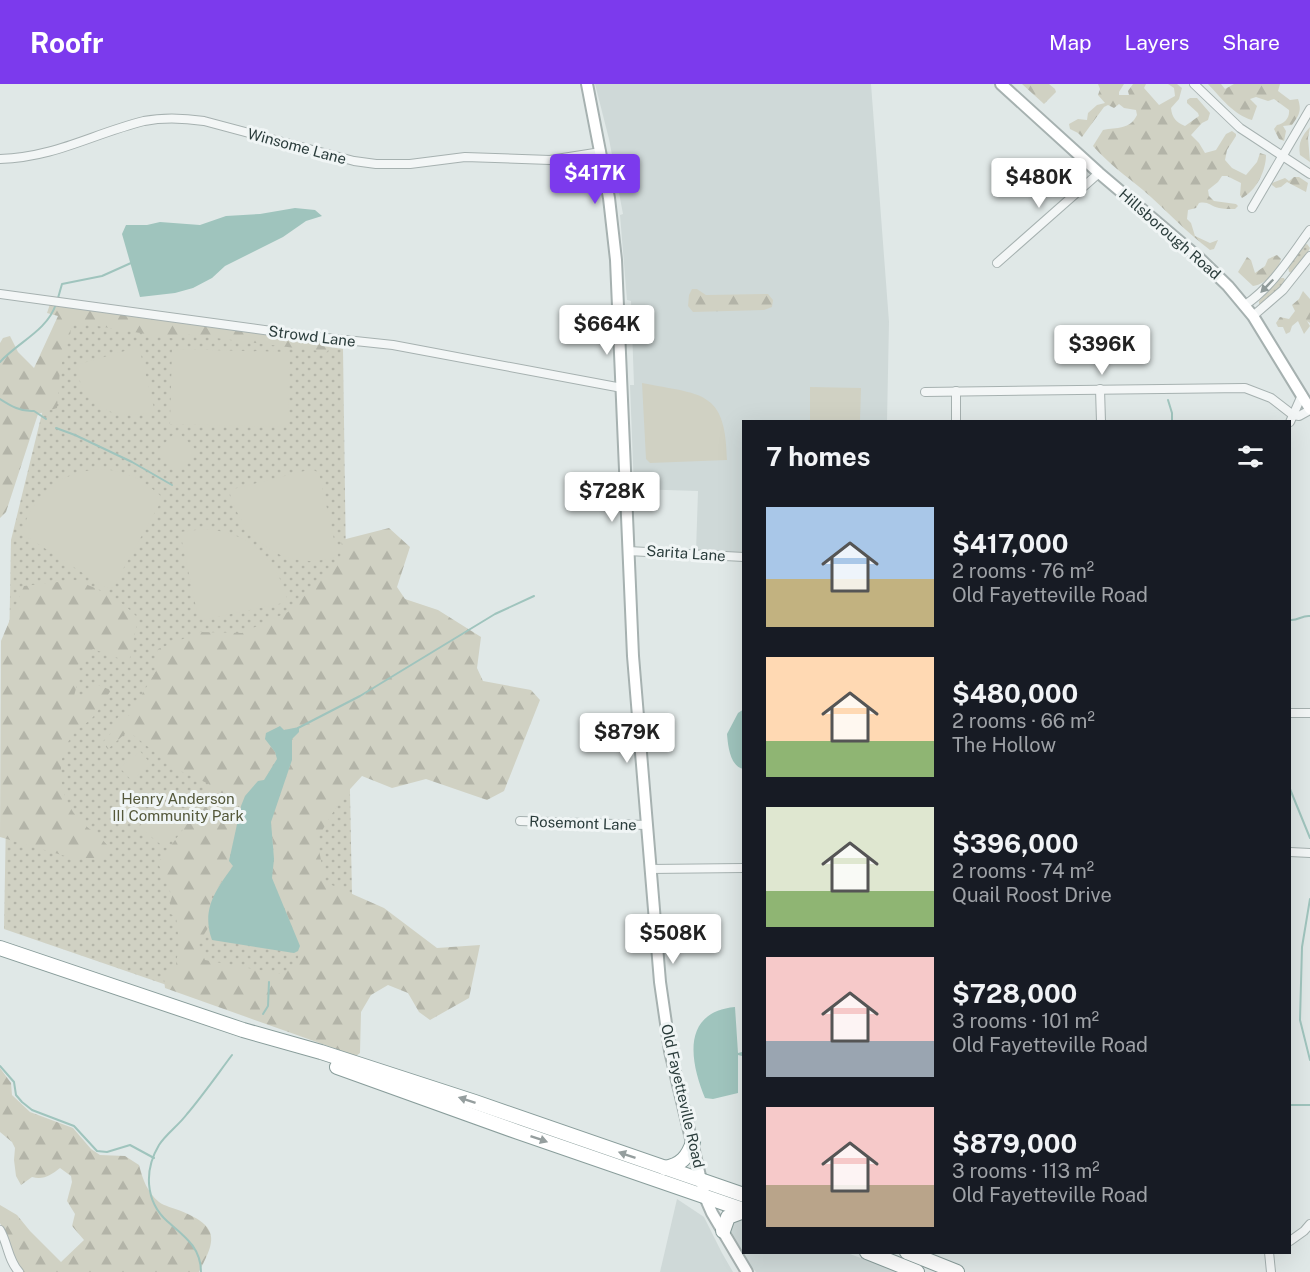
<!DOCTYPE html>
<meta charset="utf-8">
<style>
:root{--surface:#171b24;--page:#20242c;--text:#f1f3f6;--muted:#9ea1a6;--accent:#7c3aed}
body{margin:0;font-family:"Public Sans",sans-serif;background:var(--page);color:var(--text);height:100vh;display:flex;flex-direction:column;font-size:22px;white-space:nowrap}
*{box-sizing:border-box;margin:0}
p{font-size:20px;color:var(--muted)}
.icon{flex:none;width:33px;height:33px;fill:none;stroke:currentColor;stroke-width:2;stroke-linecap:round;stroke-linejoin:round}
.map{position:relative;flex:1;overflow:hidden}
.side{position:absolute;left:742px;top:336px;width:549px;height:834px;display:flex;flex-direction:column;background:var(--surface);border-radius:0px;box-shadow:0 6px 24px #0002}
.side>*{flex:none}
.price{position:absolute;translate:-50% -51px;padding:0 14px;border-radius:6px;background:#fff;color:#222;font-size:20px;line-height:39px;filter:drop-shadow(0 2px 3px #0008)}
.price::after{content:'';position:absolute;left:50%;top:36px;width:18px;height:14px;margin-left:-9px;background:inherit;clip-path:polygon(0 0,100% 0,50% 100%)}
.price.active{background:var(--accent);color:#fff}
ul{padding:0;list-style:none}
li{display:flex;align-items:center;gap:18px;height:150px;padding:0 24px}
li span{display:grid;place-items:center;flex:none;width:168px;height:120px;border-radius:0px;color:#555}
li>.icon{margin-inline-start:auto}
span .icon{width:72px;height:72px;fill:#fffc;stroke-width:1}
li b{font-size:26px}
h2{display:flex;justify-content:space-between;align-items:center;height:72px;padding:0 24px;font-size:26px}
header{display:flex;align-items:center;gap:36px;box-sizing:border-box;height:84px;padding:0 30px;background:var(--accent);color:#fff}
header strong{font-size:28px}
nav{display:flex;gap:33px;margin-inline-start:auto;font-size:21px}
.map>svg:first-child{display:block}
.built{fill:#cfd9d8}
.green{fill:url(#green-dots)}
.forest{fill:url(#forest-firs);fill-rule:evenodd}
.pitch{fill:#d0d1c3}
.water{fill:#9fc4bd}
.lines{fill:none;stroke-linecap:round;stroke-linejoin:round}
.stream{stroke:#9fc4bd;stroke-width:2}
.street-casing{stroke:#a6b1b0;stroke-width:10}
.secondary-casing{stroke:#a6b1b0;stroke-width:14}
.highway-casing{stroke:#899d9b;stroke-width:16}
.street{stroke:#f3f6f6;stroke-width:8}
.secondary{stroke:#fff;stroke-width:10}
.highway{stroke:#fff;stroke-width:14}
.oneway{fill:#8f9a99}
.oneway2{fill:#959e9e}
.labels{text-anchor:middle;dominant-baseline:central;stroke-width:6;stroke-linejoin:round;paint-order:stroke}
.street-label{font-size:15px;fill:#2b3d3c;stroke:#f0f5f5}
.park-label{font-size:15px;fill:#54583a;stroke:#f0f5f5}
</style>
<header>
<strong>Roofr</strong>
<nav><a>Map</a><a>Layers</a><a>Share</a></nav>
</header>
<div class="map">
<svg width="1310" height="1188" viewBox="0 0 1310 1188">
<defs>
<pattern id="green-dots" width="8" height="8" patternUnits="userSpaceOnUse" patternTransform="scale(1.5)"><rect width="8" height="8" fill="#d0d1c3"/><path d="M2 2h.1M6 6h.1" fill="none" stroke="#b3b4a8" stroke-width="1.8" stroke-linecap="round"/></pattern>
<pattern id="forest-firs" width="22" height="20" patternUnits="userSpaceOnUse" patternTransform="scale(1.5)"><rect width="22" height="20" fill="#d0d1c3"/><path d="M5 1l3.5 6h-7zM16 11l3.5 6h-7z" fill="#b3b4a8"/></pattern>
</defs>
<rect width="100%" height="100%" fill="#e0e8e7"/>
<g class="built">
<path d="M595 0H871L889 238 887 337 744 338V470L696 468 698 407 634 405 630 301H634L631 217 627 216 620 131 623 130 609 55Z"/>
<path d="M677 1115 704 1133 722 1169 733 1188H660Z"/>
<path d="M744 1132V1168L847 1169 900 1188H756L749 1180 731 1147 730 1138Z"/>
</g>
<g class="green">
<path d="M1307 160 1310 164 1306 172 1293 189 1289 188 1288 183 1304 161Z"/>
<path d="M1280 194H1284L1286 199 1261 221 1259 220V217Z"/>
<path d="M67 227 343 265 347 554 355 966 4 845 11 456Z"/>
</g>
<g class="forest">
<path d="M1022 0H1049L1055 5 1056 8 1044 20Z"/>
<path d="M1098 0H1124L1119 8V11H1129L1128 7 1133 0H1146L1144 4 1159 21 1175 12 1174 4 1168 0H1177L1182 4 1179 15 1171 24C1172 34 1176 38 1185 42L1199 32 1198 29 1187 19V16L1190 14H1197L1210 29 1208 36 1202 39 1191 51 1199 59 1205 69 1216 66 1226 50 1232 47 1236 50V52L1227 66 1225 76 1232 84 1246 91 1257 78 1260 69 1266 71C1266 87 1256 107 1242 114L1240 111 1241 99 1227 92H1222L1218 98 1208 106 1209 112 1214 117 1236 120 1238 122 1235 125C1230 125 1223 125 1219 124 1210 122 1208 117 1199 119L1196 124 1188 126 1187 135 1191 139 1195 152 1210 159 1218 156 1214 165 1210 166C1186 148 1166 126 1143 106 1126 92 1108 79 1093 62L1103 46C1117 43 1130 46 1137 31L1136 26 1124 24 1119 20 1114 24 1108 21 1104 23 1082 53 1078 49 1070 45 1069 40 1078 35 1087 36 1088 29 1097 21 1105 19 1098 11 1100 5Z"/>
<path d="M1208 0H1221L1225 5 1234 0H1280L1278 7 1290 16 1298 15C1302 27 1299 31 1292 41L1283 42 1286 47 1284 57 1279 55 1274 45 1277 41C1284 40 1290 34 1289 26L1274 15 1268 17 1256 13 1250 15 1257 22 1252 36C1234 31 1221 14 1208 0Z"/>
<path d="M1310 43 1308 54 1310 78 1300 71C1298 58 1302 52 1310 43Z"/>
<path d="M1294 93H1299L1308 99 1306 108 1287 98 1281 103 1276 104 1272 101V99L1285 94 1289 97Z"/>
<path d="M1277 171 1281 175C1278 187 1266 200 1253 202L1238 188 1247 173 1251 176 1255 189 1265 182 1268 175Z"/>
<path d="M692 205H697L706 211 768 210 773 216 772 223 764 226 693 228 688 222 689 211Z"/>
<path d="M1303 207 1310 215V239L1307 237 1310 242 1304 250 1298 237 1292 242 1290 248 1286 250 1283 243H1278L1276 239 1280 233 1289 235 1295 227 1292 221 1299 215Z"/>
<path d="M50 220 62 221 332 259 327 268 184 250 177 255 73 238 60 286 57 324 38 330 6 428 0 434V259L3 254 10 252 18 268 34 284 58 232 47 229Z"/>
<path d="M389 444 410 463 397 503 405 515 438 526 481 553 477 584 483 597 531 606 540 616 504 707 487 716 426 695 392 704 362 692 341 715 317 755 325 798 384 824 437 864 480 861 469 914 430 936 419 928 408 909 388 901 371 911 361 928 360 969 356 972 165 904 164 895 170 881H176L179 859 176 832 170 830V819L172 812 158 779 190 736 209 700 176 685 128 647 108 665 102 659 113 647 111 642 119 632H129L156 587 154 579 158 565 200 548 242 549 288 528 340 477 342 456ZM293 645 299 648 292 655V676L271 738 274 775 272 794 300 862 297 880 281 890 205 876 198 860 208 844 212 811 233 782 229 777 241 723 245 712 263 696 277 675 275 668 265 655 284 646Z"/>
<path d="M75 496C99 505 121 515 138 534L129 578 93 565 78 581 79 593 74 612 83 616 92 599 111 606C105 615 100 625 93 633 87 640 77 644 72 652 55 675 58 711 77 733 88 746 100 750 110 765L99 774H72L0 753 1 557 24 502Z"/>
<path d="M0 984 11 999 12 1011 30 1028 73 1044 91 1065 100 1071 125 1072 139 1081C143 1096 147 1108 159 1118 164 1122 174 1124 181 1127 220 1143 216 1156 199 1188H23L15 1180 10 1161 0 1139V1121L17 1131 30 1147 61 1178 84 1156 72 1142 75 1130 67 1117 72 1098 71 1092 60 1084C51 1091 44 1096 32 1093L21 1101 16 1092 14 1076 15 1064 12 1058 0 1048Z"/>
</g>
<g class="pitch">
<path d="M135 264 140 267 155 328C115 337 82 325 76 281Z"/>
<path d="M172 265 290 268 288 343 170 340Z"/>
<path d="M642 299C701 311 726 305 727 376L650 379 646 375Z"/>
<path d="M810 303 861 304 860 337H810Z"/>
<path d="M177 347 197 367 176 387 157 367Z"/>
<path d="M99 385C125 386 144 396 163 414L113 503 106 504 21 449C34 410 58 389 99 385Z"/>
<path d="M312 385 319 389 338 473C329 475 319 477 310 477 269 477 238 444 229 406Z"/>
<path d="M204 445C251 448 277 474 288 518L203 536 198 533 180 448Z"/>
<path d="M140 667 151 680 132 697 120 684Z"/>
<path d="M162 715 188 736 165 764 139 743Z"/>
</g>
<g class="water">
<path d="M295 124 315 126 322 132 306 137 283 153 225 182 212 194 193 204 175 209 140 213 122 150 126 141H147L160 138 200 141 226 132 260 130Z"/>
<path d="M744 625V685C730 683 728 662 727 650L738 629Z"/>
<path d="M280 642 284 646 299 643V648L292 655V676L271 738 274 775 272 794 300 862 298 867 294 869 212 856C201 825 216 806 233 782L229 777 241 722 245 712 258 697 264 696 277 675 275 668 265 655 266 649Z"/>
<path d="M735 923 738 969 742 968V926H744V996L742 972 738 971V1009L713 1015 705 1014C690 978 681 928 735 923Z"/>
</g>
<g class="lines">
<g class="stream">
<path d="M58 214 62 200 102 192 131 179"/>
<path d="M0 278C18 258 47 247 56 220"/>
<path d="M0 315C11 322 21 328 34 327L46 335"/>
<path d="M1168 316 1172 329V338"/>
<path d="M56 344 75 351 132 378 172 401"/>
<path d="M1290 536C1298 537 1302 531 1310 532"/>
<path d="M298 644 360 612 495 530 534 512"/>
<path d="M1290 705 1310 754"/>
<path d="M1310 815 1302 863 1300 936 1310 976"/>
<path d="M263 930 268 922 269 898"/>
<path d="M0 982 14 998 16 1011 22 1018 32 1026 74 1042 97 1067 107 1068 130 1061 154 1074"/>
<path d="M1290 1021H1310"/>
<path d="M201 1188C201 1163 184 1152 167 1137 145 1117 144 1086 159 1061 166 1050 179 1041 187 1030 203 1011 217 991 232 971"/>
</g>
<g class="street-casing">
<g id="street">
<path d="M1194 0 1240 44 1310 90"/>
<path d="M0 75C56 73 92 50 144 37 164 33 184 34 204 37L354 77 376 80H410L465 73 550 76 601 68"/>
<path d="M1252 124 1310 25"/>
<path d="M997 179 1099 89"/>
<path d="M0 210 308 252 393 261 622 304"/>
<path d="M1245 221C1273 202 1290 173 1310 146"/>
<path d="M1253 232 1283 206 1310 172"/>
<path d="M1100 305 1101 338"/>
<path d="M956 307V338"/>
<path d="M925 308 1245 304 1271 314 1293 331"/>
<path d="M1293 331 1299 332 1310 326"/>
<path d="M1290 338 1302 311"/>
<path d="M628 467 744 473"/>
<path d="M1290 629H1310"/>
<path d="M520 737 646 741"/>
<path d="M1290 768 1310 769"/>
<path d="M650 785 744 784"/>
<path d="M0 1146C8 1160 8 1176 19 1188"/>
<path d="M1290 1157 1304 1147 1310 1140"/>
<path d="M1269 1168 1271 1188"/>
</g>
</g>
<g class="secondary-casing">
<g id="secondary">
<path d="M587 0 609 114 616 176 633 572 660 898 670 967 705 1113 712 1129 747 1188"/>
<path d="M1001 0 1099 89 1198 173 1228 202 1253 232 1310 325"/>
</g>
</g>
<g class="highway-casing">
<g id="highway">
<path d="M0 864 243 946 321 968 475 1018 744 1111"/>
<path d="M337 983 518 1048 744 1126"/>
<path d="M665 1084C681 1081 688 1073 693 1058"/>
<path d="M723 1147 728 1133 744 1127"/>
<path d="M867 1168 917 1188"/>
<path d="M907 1168 957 1188"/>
</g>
</g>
<use href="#street" class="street"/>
<use href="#secondary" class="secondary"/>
<use href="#highway" class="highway"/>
</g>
<defs><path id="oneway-solid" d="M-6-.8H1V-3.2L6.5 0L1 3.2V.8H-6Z" transform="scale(1.5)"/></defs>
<use class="oneway" href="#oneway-solid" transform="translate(1267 202) rotate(134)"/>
<g class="oneway2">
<use href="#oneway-solid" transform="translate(467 1016) rotate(-162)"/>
<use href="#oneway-solid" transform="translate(539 1055) rotate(19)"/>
<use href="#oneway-solid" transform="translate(627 1071) rotate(-161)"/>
</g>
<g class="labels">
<g class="street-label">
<text transform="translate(297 62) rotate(15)">Winsome Lane</text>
<text transform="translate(1170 150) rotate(41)">Hillsborough Road</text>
<text transform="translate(312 252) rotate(7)">Strowd Lane</text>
<text transform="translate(686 469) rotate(4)">Sarita Lane</text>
<text transform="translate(583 739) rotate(2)">Rosemont Lane</text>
<text transform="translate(683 1012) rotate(77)">Old Fayetteville Road</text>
</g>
<g class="park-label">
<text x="178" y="714">Henry Anderson<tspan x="178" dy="17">III Community Park</tspan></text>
</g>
</g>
</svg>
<b class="price active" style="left:595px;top:121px">$417K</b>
<b class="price" style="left:1039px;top:125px">$480K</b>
<b class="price" style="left:607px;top:272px">$664K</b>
<b class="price" style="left:1102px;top:292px">$396K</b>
<b class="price" style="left:612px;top:439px">$728K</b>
<b class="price" style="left:627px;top:680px">$879K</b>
<b class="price" style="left:673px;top:881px">$508K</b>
<section class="side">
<h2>7 homes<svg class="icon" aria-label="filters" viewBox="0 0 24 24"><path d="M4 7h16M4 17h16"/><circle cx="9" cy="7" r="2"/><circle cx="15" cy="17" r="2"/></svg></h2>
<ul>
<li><span style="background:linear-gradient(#a9c7e8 60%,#c2b280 0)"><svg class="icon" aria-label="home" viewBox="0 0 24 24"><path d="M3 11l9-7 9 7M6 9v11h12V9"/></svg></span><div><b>$417,000</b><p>2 rooms · 76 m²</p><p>Old Fayetteville Road</p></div></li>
<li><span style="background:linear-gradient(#ffd9b3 70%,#8fb573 0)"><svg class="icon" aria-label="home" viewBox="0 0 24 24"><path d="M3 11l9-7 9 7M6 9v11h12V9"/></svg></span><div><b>$480,000</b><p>2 rooms · 66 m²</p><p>The Hollow</p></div></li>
<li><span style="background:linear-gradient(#dfe7d0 70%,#8fb573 0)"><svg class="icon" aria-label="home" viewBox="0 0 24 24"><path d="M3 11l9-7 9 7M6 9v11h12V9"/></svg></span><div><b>$396,000</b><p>2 rooms · 74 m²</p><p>Quail Roost Drive</p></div></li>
<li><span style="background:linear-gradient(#f6c9c9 70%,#9aa5b1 0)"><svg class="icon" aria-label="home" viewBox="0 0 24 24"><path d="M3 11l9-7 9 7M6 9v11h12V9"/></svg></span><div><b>$728,000</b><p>3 rooms · 101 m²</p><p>Old Fayetteville Road</p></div></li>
<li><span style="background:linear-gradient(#f6c9c9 65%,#b9a48a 0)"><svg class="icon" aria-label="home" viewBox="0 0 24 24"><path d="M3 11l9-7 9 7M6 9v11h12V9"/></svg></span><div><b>$879,000</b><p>3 rooms · 113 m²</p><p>Old Fayetteville Road</p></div></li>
</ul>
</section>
</div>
